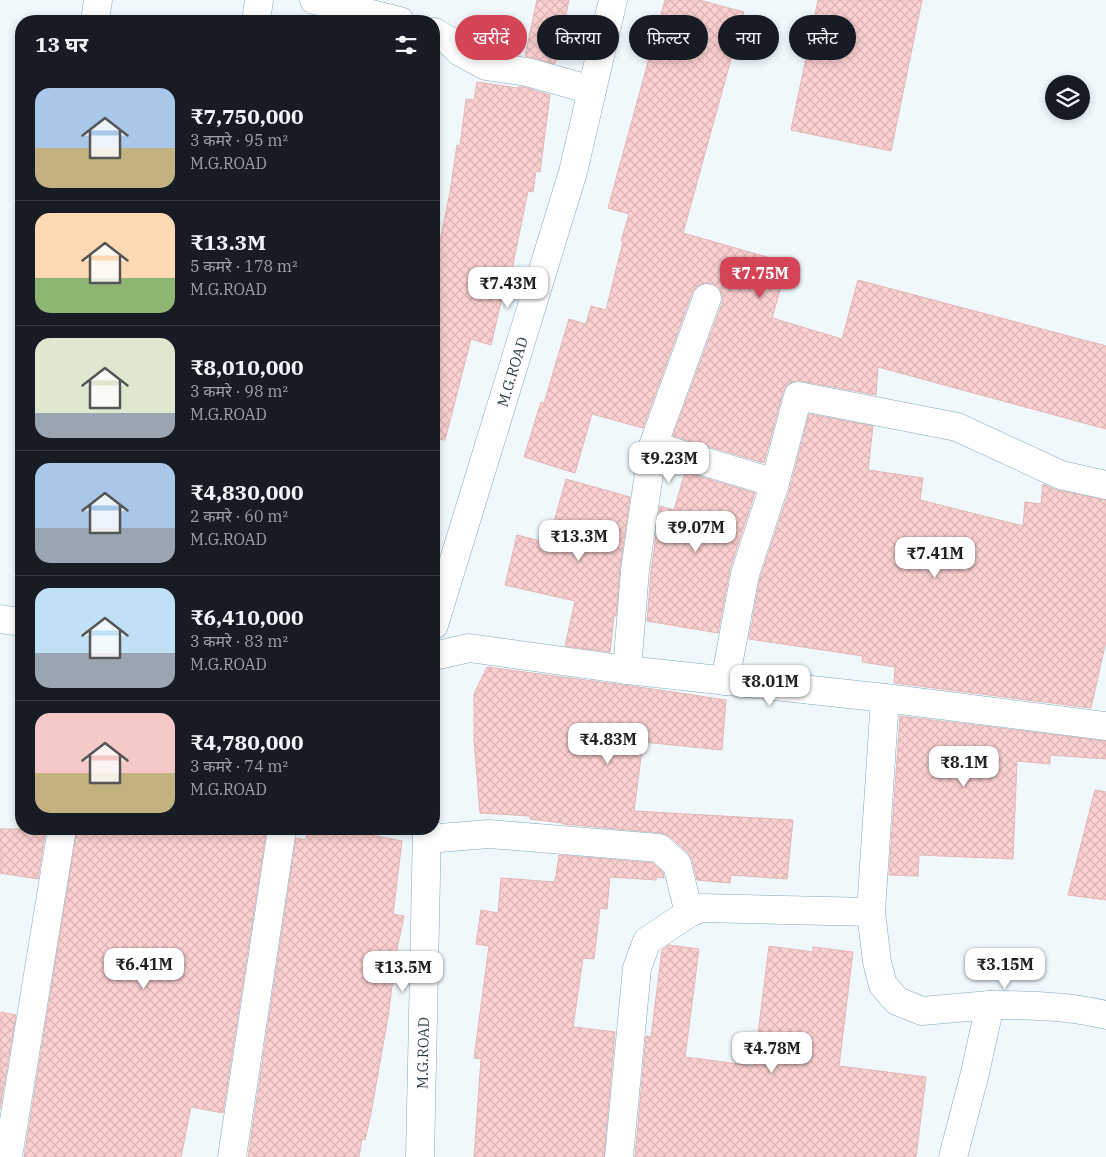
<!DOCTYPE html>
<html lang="hi">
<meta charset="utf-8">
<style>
:root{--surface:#171b24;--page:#242831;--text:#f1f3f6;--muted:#9ea1a6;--line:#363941;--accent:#d44356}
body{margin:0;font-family:"IBM Plex Serif","Noto Sans Devanagari",serif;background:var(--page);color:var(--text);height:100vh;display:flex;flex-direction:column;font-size:19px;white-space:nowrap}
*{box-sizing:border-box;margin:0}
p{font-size:16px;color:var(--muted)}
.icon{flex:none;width:28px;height:28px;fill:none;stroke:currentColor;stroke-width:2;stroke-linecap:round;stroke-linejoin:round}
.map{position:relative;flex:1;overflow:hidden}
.sheet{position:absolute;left:15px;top:15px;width:425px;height:820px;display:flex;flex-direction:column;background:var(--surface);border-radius:20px;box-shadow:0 2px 8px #0003}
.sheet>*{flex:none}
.guide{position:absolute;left:455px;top:15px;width:475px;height:45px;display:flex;gap:10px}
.tools{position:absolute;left:1045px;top:75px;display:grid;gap:10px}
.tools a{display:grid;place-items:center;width:45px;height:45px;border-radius:50%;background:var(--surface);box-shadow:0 2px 8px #0003;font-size:25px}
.price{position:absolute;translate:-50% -42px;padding:0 11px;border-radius:10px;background:#fff;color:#222;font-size:16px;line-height:32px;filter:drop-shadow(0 1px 2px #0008)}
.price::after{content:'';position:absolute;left:50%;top:30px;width:15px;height:11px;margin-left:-8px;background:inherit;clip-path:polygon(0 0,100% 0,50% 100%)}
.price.active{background:var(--accent);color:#fff}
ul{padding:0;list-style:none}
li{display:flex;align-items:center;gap:15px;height:125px;padding:0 20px}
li+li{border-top:1px solid var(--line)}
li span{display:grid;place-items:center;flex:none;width:140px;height:100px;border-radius:15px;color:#555}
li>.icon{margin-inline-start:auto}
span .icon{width:60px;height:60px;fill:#fffc;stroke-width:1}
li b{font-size:21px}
h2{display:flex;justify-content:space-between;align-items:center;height:60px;padding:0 20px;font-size:21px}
.tag{padding:0 18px;border-radius:22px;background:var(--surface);box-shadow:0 2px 8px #0003;font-size:18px;line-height:45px}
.tag.active{background:var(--accent);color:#fff}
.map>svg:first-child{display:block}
.building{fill:url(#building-cross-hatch);stroke:#e2b7b7}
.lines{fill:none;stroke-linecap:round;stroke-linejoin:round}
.minor-casing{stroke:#83aabc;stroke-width:29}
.secondary-casing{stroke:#83aabc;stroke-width:29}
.minor{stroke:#fff;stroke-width:28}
.secondary{stroke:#fff;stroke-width:28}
.labels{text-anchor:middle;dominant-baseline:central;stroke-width:5;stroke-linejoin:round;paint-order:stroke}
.street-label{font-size:15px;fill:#2e3e46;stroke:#fff}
</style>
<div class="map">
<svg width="1106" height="1157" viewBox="0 0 1106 1157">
<defs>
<pattern id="building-cross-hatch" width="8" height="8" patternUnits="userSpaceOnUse" patternTransform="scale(1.25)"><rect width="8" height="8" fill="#fdd1d1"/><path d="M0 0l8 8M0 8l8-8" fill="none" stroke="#d9b4b5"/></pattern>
</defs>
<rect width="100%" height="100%" fill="#f0f8fc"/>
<g class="building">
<path d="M537 0H569L555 64 525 56Z"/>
<path d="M665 0H699L744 12 683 233 788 263 772 318 842 339 858 280 1106 346V429L878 367 876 395 801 381H794L787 385 783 392 764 463 673 436 722 303V296L719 288 713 284 705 283 697 286 692 293 643 428 592 414 575 473 524 457 541 402 544 403 569 319 586 324 591 306 606 310 623 242 621 241 629 214 608 208Z"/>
<path d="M818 0H922L891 151 791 130Z"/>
<path d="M477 82 518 88V87H524L550 95 540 172 536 171 533 192 528 191 512 269 509 268 491 345 471 339 445 440 434 439V270L450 192 457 145 460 146 466 99 474 100Z"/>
<path d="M809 414 873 426 868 470 923 478 920 500 1023 526 1025 502 1041 504 1043 484 1057 490 1106 500V641L1091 708 894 683 895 667 862 662 863 656 749 639 760 578 790 488Z"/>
<path d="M685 472 755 493 730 569 718 633 647 621 651 572 660 506 674 510Z"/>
<path d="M566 479 630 497 620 568 616 616H614L610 652 565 646 575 601 505 585 517 535 548 543Z"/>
<path d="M487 667 653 689 726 700 722 750 643 742 634 811 793 820 787 879 731 875 730 883 697 880 692 860 688 853 669 836 661 833 563 824V823L530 819V816L480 813 474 740V694Z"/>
<path d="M900 716 1106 741V759L1050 755V764L1017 761 1013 859 919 855 918 876 889 875Z"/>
<path d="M1095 790 1106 792V900L1068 895Z"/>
<path d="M0 829H46L38 879 0 873Z"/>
<path d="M77 829H245L266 833 223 1113 191 1107 181 1157H24Z"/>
<path d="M308 829H340L402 841 393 914 404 916 397 949 388 1017 371 1113 365 1140 362 1139 359 1157H248L296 838 306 840Z"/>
<path d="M559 855 653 863 663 872 664 878 656 877V880L610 877 607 909 600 908 594 959 583 958 573 1027 615 1032 604 1157H474L481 1059 474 1058 489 946 476 944 481 910 498 913 501 878 555 882Z"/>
<path d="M669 945 699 949 685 1057 754 1066 769 946 813 952V947L853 952 839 1066 926 1077 916 1157H635L646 1036 651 1037 662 950Z"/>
<path d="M0 1012 16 1015 0 1109Z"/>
</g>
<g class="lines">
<g class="minor-casing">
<g id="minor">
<path d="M314 0 400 21"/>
<path d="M95 21 98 0"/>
<path d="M256 21 259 0"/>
<path d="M434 32 448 40 460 52 486 66 527 72 592 90"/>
<path d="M653 446 775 483"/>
<path d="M0 619 21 622"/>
<path d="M434 656 469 648 627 670 885 698 1106 726"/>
<path d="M627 670 635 570 653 446 707 298"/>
<path d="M725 681 745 574 775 483 798 396 957 427 1061 475 1106 485"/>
<path d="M885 698 871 912 877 962 883 985 897 1001 922 1011 990 1005 975 1073 953 1157"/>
<path d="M427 839 489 834 659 848 677 864 689 913"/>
<path d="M990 1005C1030 1005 1068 1006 1106 1015"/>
<path d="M8 1157 62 829"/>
<path d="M232 1157 282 829"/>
<path d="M619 1157 637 968 647 941 689 913 701 908 871 912"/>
</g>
</g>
<g class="secondary-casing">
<g id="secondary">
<path id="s1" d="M434 625 573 172 613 0"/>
<path id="s2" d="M420 1157 427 829"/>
</g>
</g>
<use href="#minor" class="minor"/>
<use href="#secondary" class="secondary"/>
</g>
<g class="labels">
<g class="street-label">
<text stroke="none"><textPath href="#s1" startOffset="265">M.G.ROAD</textPath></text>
<text stroke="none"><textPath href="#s2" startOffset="104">M.G.ROAD</textPath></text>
</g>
</g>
</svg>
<div class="tools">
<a><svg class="icon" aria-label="layers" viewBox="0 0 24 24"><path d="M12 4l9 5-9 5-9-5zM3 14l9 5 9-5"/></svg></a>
</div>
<b class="price active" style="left:760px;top:299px">₹7.75M</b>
<b class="price" style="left:508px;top:309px">₹7.43M</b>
<b class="price" style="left:669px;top:484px">₹9.23M</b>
<b class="price" style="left:696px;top:553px">₹9.07M</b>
<b class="price" style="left:579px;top:562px">₹13.3M</b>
<b class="price" style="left:935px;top:579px">₹7.41M</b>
<b class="price" style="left:770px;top:707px">₹8.01M</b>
<b class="price" style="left:608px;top:765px">₹4.83M</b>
<b class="price" style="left:964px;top:788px">₹8.1M</b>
<b class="price" style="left:144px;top:990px">₹6.41M</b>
<b class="price" style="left:1005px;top:990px">₹3.15M</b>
<b class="price" style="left:403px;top:993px">₹13.5M</b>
<b class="price" style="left:772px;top:1074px">₹4.78M</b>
<div class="guide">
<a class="tag active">खरीदें</a>
<a class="tag">किराया</a>
<a class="tag">फ़िल्टर</a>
<a class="tag">नया</a>
<a class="tag">फ़्लैट</a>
</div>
<section class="sheet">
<h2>13 घर<svg class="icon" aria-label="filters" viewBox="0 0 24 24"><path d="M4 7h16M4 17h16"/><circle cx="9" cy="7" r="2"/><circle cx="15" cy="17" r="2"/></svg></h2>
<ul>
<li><span style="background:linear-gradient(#a9c7e8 60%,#c2b280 0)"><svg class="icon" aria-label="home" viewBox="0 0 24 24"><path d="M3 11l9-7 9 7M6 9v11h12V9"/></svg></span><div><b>₹7,750,000</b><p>3 कमरे · 95 m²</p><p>M.G.ROAD</p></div></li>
<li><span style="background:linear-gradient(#ffd9b3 65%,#8fb573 0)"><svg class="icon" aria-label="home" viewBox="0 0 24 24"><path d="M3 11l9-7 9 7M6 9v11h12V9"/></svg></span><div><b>₹13.3M</b><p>5 कमरे · 178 m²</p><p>M.G.ROAD</p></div></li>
<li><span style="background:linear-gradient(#dfe7d0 75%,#9aa5b1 0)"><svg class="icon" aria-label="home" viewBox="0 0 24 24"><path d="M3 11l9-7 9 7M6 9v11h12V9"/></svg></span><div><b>₹8,010,000</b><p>3 कमरे · 98 m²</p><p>M.G.ROAD</p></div></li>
<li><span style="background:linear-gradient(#a9c7e8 65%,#9aa5b1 0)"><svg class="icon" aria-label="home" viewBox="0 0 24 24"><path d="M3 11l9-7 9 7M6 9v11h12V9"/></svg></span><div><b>₹4,830,000</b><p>2 कमरे · 60 m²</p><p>M.G.ROAD</p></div></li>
<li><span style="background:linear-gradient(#bfe0f5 65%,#9aa5b1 0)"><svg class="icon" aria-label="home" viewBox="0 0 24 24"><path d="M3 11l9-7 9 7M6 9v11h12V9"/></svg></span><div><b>₹6,410,000</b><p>3 कमरे · 83 m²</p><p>M.G.ROAD</p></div></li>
<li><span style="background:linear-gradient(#f6c9c9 60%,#c2b280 0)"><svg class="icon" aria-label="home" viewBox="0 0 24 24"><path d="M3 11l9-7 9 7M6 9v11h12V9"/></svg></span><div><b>₹4,780,000</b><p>3 कमरे · 74 m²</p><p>M.G.ROAD</p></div></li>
</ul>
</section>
</div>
